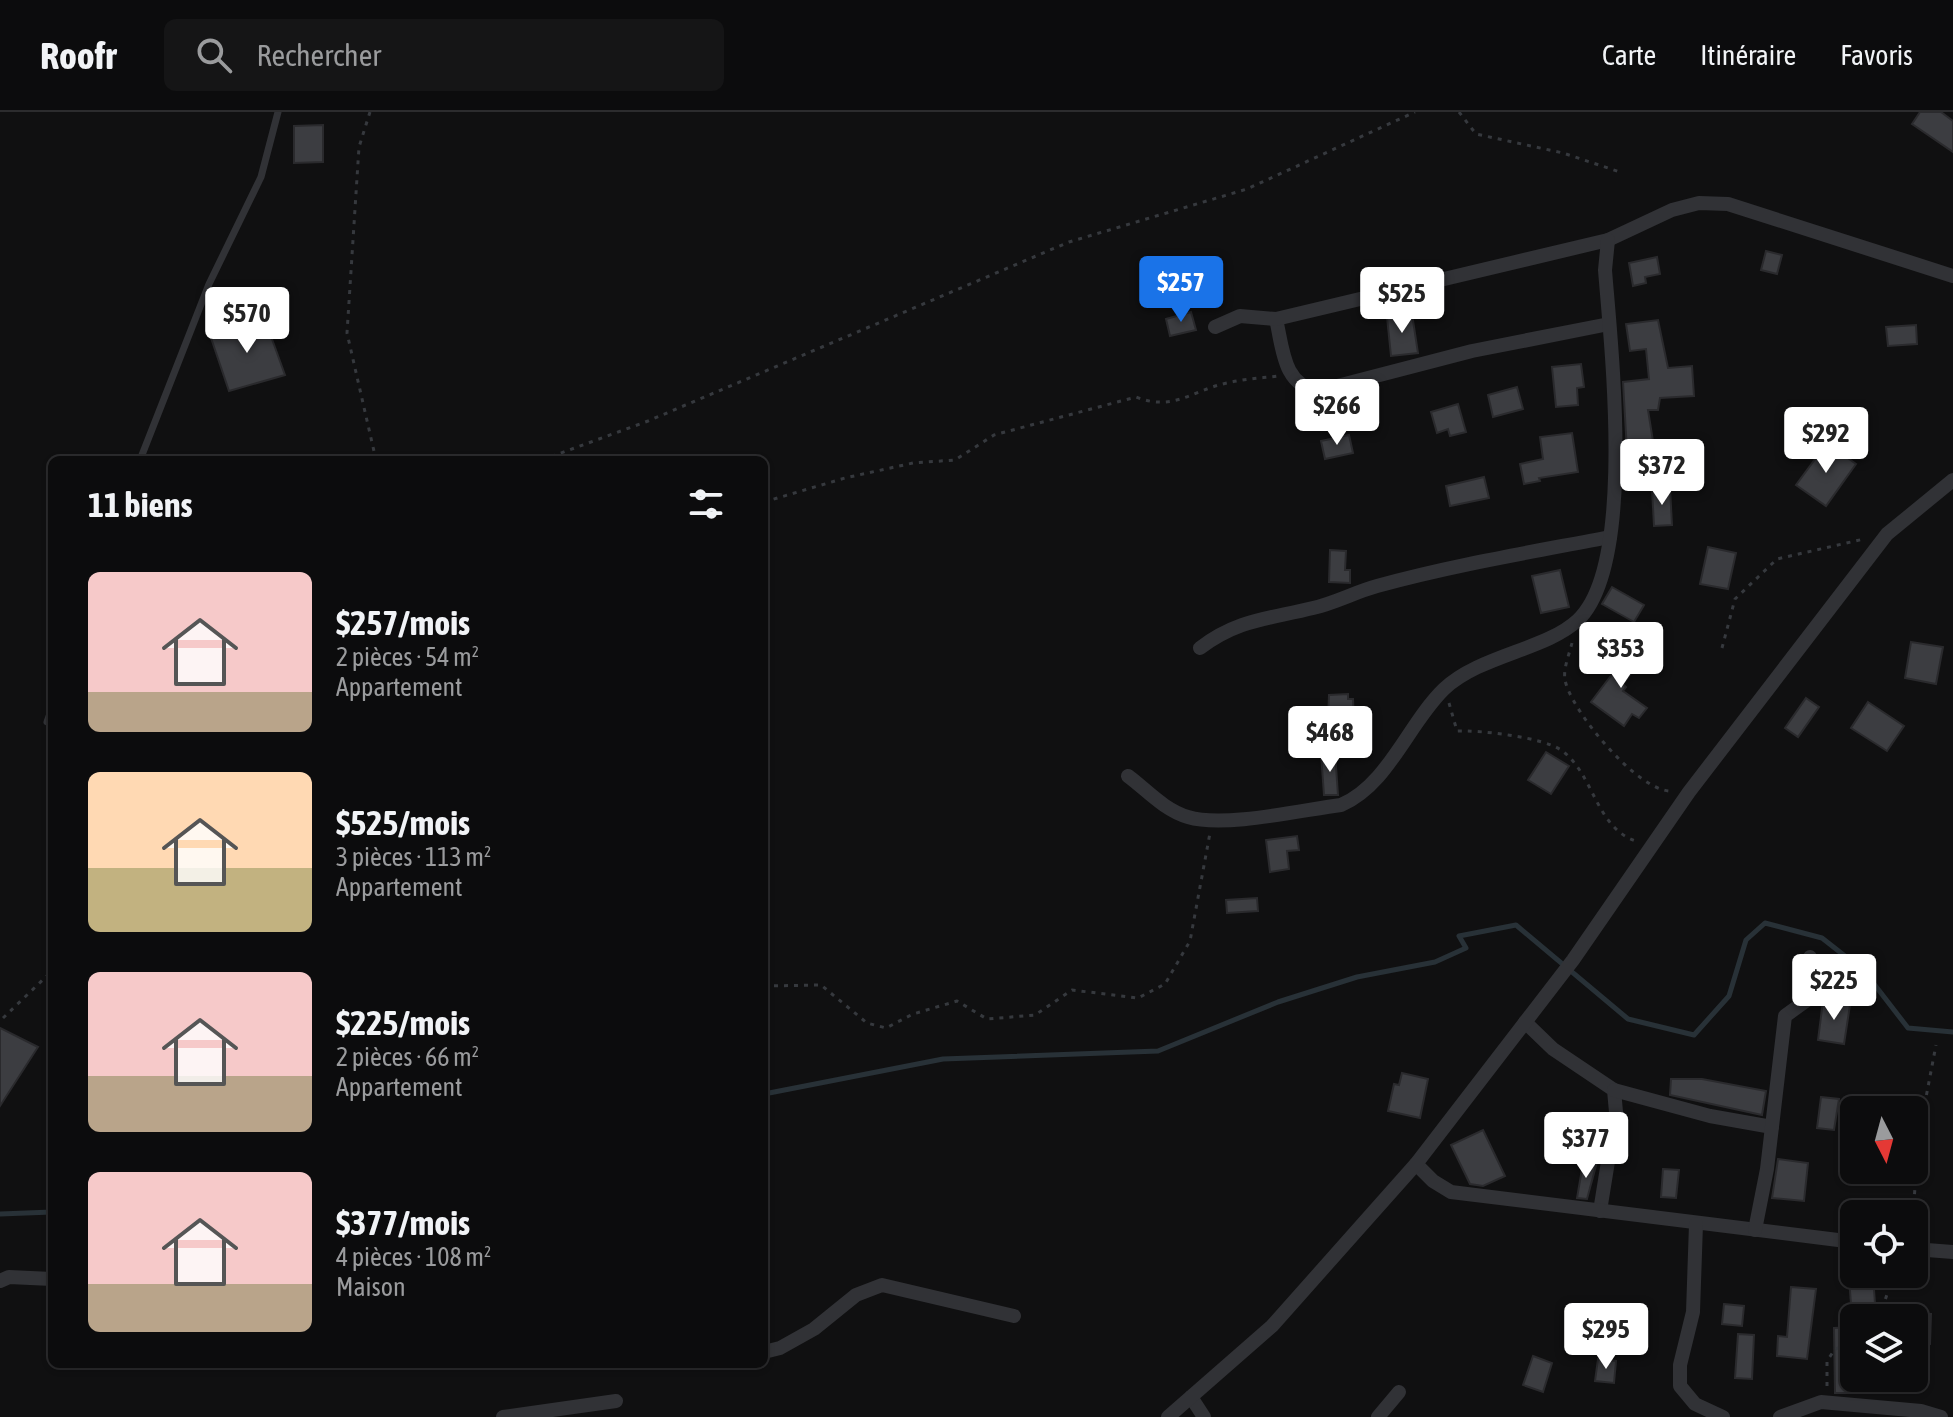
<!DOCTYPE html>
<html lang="fr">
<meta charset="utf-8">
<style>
:root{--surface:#0c0c0d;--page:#151516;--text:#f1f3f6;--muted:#9a9b9d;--line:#2c2c2e;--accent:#1a73e8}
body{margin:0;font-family:"Asap Condensed",sans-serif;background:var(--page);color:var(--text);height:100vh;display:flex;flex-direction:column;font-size:30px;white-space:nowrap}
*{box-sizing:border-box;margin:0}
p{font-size:26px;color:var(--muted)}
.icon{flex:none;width:44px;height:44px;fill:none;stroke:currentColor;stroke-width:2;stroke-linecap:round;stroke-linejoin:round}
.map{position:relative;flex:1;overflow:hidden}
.details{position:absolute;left:48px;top:344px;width:720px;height:912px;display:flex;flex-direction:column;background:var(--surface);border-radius:12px;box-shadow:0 2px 6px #0004,0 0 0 2px var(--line)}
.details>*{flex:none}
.needle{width:52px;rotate:174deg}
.controls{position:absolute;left:1840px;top:984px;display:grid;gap:16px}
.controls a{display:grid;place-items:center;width:88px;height:88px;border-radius:12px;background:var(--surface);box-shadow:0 2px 6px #0004,0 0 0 2px var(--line);font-size:40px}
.price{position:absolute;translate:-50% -68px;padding:0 18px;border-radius:8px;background:#fff;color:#222;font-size:26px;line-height:52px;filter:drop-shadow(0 2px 4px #0008)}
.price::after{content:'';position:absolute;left:50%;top:48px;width:24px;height:18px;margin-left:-12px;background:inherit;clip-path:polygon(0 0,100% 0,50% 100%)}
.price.active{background:var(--accent);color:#fff}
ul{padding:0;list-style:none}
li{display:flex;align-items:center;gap:24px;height:200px;padding:0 40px}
li span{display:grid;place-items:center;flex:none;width:224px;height:160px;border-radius:12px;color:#555}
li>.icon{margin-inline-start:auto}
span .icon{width:96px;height:96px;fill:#fffc;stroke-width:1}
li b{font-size:34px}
h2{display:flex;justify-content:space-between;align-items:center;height:96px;padding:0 40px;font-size:34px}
header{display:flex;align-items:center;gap:48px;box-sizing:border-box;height:112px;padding:0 40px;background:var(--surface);border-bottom:2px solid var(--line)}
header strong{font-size:38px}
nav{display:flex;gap:44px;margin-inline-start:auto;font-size:28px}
.search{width:560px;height:72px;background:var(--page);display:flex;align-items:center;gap:20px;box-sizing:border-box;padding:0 28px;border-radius:12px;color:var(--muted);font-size:30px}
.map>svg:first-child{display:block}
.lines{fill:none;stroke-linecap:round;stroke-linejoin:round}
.stream{stroke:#283137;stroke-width:5}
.building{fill:#3c3d41;stroke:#2a2a2d;stroke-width:2}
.path{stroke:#36393e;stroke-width:3;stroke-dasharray:4 6;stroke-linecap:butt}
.service{stroke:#313236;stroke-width:7}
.minor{stroke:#313236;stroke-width:14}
</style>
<header>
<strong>Roofr</strong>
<div class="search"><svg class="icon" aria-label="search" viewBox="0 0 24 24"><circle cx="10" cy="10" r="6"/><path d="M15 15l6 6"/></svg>Rechercher</div>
<nav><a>Carte</a><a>Itinéraire</a><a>Favoris</a></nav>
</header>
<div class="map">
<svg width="1953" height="1305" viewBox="0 0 1953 1305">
<rect width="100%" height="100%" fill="#101011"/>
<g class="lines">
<g class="stream">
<path d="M764 982 943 947 1158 939 1278 890 1357 865 1435 850 1466 836 1459 824 1516 813 1628 907 1694 923 1729 884 1746 828 1765 811 1822 826 1864 859 1908 916 1953 920"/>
<path d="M0 1102 52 1100"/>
</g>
</g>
<g class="building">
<path d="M1920 0H1941L1953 9V40L1912 12Z"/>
<path d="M323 13V50L294 51V14Z"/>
<path d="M1766 139 1782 143 1777 162 1761 158Z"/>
<path d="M1657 145 1660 162 1645 165 1646 171 1633 174 1629 151Z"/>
<path d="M1191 200 1196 218 1170 224 1166 207Z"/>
<path d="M1412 202 1418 241 1391 244 1387 205Z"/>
<path d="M264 205 285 263 229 279 210 223Z"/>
<path d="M1658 208 1668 256 1692 254 1694 284 1660 286 1658 298H1648L1657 354 1628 357 1623 270 1649 267 1646 237 1630 239 1626 212Z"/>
<path d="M1916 213 1917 232 1888 234 1886 215Z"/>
<path d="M1581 252 1584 275 1577 276 1578 293 1556 295 1552 255Z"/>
<path d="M1517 275 1523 297 1493 305 1488 283Z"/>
<path d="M1458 292 1466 320 1450 324 1448 317 1437 321 1431 300Z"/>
<path d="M1572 321 1578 360 1539 366 1540 369 1524 372 1520 352 1543 347 1540 325Z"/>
<path d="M1349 323 1353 341 1325 347 1321 329Z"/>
<path d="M1827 331 1856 352 1826 394 1796 373Z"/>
<path d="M1484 365 1489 386 1450 394 1446 374Z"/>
<path d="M1670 376 1672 413 1654 414 1652 377Z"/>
<path d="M1708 435 1736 441 1728 477 1700 472Z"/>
<path d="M1330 438 1346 439 1345 458H1350V471L1329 470Z"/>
<path d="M1560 458 1569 495 1541 501 1532 464Z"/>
<path d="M1612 475 1644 493 1634 510 1602 492Z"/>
<path d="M1911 530 1943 535 1936 572 1905 566Z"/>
<path d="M1635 532 1647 540 1623 572 1626 575 1623 579 1647 596 1639 606 1632 602 1624 614 1591 590Z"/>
<path d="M1348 582V587H1353L1354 609 1360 608 1362 627 1327 630 1329 583Z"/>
<path d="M1806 586 1819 595 1798 625 1785 616Z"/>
<path d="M1868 590 1904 614 1887 639 1851 616Z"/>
<path d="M1335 640 1338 683H1324L1321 641Z"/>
<path d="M1546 640 1569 654 1551 682 1528 668Z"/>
<path d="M1297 724 1299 738 1287 739 1289 757 1270 760 1266 728Z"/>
<path d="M1257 786 1258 799 1227 801 1226 788Z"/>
<path d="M1823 889 1850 893 1844 932 1818 928Z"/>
<path d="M0 916 38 935 0 994Z"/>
<path d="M1402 961 1428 967 1420 1006 1388 999 1394 972 1399 973Z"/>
<path d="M1671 967H1702L1766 979 1762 1003 1670 983Z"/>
<path d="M1821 985 1839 987 1834 1018 1817 1016Z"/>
<path d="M1483 1018 1505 1064 1483 1074 1470 1072 1451 1033Z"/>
<path d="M1778 1047 1808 1051 1804 1089 1772 1086Z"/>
<path d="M1597 1050 1587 1087 1577 1086 1583 1051Z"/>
<path d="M1663 1057 1679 1058 1676 1086 1661 1085Z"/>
<path d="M1873 1163 1876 1206H1852L1849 1165Z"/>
<path d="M1791 1175 1816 1177 1807 1247 1777 1244 1778 1224 1787 1225Z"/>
<path d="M1724 1192 1744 1194 1742 1214 1722 1212Z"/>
<path d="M1914 1201 1931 1202 1930 1232H1914Z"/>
<path d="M1854 1215V1266H1860V1281H1835L1834 1216Z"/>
<path d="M1738 1222 1754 1223 1752 1267 1735 1266Z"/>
<path d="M1533 1244 1552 1251 1543 1280 1523 1273Z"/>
<path d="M1598 1247 1616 1249 1614 1271 1595 1269Z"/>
<rect x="1885" y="1266" width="30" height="14"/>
</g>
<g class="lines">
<g class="path">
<path d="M370 0 359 35 347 221 376 348"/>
<path d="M1459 0 1476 22 1563 41 1620 60"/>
<path d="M542 348 648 309 1069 130 1247 77 1415 0"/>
<path d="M764 390 845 366 913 351 955 348 994 323 1136 285C1173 300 1193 278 1227 271 1244 267 1261 266 1278 264"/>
<path d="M1572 531C1569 543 1563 557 1565 568 1571 599 1637 678 1670 679"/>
<path d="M1722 536 1735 487 1777 447 1864 427"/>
<path d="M1449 591 1457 619C1479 618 1542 625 1561 638 1595 662 1595 718 1639 730"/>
<path d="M764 874 821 873 867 911 886 916 913 902 957 889 987 907 1035 903 1072 878 1138 886 1165 872 1190 829 1210 721"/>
<path d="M3 906 52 859"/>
<path d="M1913 1102 1919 1022 1936 933"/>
<path d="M1879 1206 1894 1162"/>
<path d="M1827 1274V1249L1835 1237 1854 1231"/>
</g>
<g class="service">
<path d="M140 348 209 172 261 65 278 0"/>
<path d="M47 610 52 596"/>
</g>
<g class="minor">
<path d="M1276 207C1283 237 1283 273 1318 279L1472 239 1609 212"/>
<path d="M1215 215 1240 204 1276 207 1608 128 1672 98 1699 91 1728 92 1953 164"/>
<path d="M1200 536C1238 507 1269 507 1313 496 1335 491 1355 480 1377 474 1453 453 1532 440 1610 425"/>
<path d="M1128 664C1147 678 1164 698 1188 705 1224 716 1302 698 1341 693 1388 673 1408 612 1444 577 1480 543 1546 538 1578 508 1636 453 1611 235 1605 158L1608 128"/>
<path d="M1525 910 1553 937 1614 978 1616 1000 1600 1099"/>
<path d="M1614 978 1710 1004 1772 1015"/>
<path d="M1416 1052 1433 1069 1451 1080 1854 1130"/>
<path d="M1696 1112 1693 1200 1680 1253V1274L1695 1292 1723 1305"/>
<path d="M1755 1118 1767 1057 1785 904 1807 888 1810 845"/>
<path d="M1914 1137 1953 1140"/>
<path d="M0 1169 9 1165 52 1167"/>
<path d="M764 1240 780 1236 814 1217 856 1183 882 1173 1014 1204"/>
<path d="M1191 1285 1204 1305"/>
<path d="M503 1305 616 1289"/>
<path d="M1168 1305 1272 1214 1416 1052 1573 848 1689 680 1887 422 1953 368"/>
<path d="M1378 1305 1399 1280"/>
<path d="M1780 1305 1821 1290 1921 1299 1941 1305"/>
</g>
</g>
</svg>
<div class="controls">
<a><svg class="needle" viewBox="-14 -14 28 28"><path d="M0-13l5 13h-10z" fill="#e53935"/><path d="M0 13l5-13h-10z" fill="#9a9b9d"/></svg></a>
<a><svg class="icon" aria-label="locate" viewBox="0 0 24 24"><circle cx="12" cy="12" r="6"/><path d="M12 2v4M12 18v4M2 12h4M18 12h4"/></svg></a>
<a><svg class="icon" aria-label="layers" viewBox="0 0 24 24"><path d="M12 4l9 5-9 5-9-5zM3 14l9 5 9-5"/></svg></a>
</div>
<b class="price active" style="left:1181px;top:212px">$257</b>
<b class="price" style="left:1402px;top:223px">$525</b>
<b class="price" style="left:247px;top:243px">$570</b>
<b class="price" style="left:1337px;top:335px">$266</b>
<b class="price" style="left:1826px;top:363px">$292</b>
<b class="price" style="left:1662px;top:395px">$372</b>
<b class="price" style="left:1621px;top:578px">$353</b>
<b class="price" style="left:1330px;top:662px">$468</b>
<b class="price" style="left:1834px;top:910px">$225</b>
<b class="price" style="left:1586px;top:1068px">$377</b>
<b class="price" style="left:1606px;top:1259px">$295</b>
<section class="details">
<h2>11 biens<svg class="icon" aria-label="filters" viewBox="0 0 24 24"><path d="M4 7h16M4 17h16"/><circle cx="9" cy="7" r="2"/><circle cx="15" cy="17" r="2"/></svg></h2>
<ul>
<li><span style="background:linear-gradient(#f6c9c9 75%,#b9a48a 0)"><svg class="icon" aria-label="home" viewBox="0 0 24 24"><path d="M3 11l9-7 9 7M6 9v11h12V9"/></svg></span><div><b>$257/mois</b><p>2 pièces · 54 m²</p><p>Appartement</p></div></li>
<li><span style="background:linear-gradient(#ffd9b3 60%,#c2b280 0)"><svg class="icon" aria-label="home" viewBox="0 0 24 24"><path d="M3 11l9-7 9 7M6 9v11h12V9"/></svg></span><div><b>$525/mois</b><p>3 pièces · 113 m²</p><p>Appartement</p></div></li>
<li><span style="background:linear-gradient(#f6c9c9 65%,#b9a48a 0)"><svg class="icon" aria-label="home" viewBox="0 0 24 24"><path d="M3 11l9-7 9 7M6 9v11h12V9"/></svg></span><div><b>$225/mois</b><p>2 pièces · 66 m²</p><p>Appartement</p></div></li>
<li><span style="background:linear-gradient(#f6c9c9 70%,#b9a48a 0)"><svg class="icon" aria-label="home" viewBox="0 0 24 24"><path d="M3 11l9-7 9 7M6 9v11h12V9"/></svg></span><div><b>$377/mois</b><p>4 pièces · 108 m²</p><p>Maison</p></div></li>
</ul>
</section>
</div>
